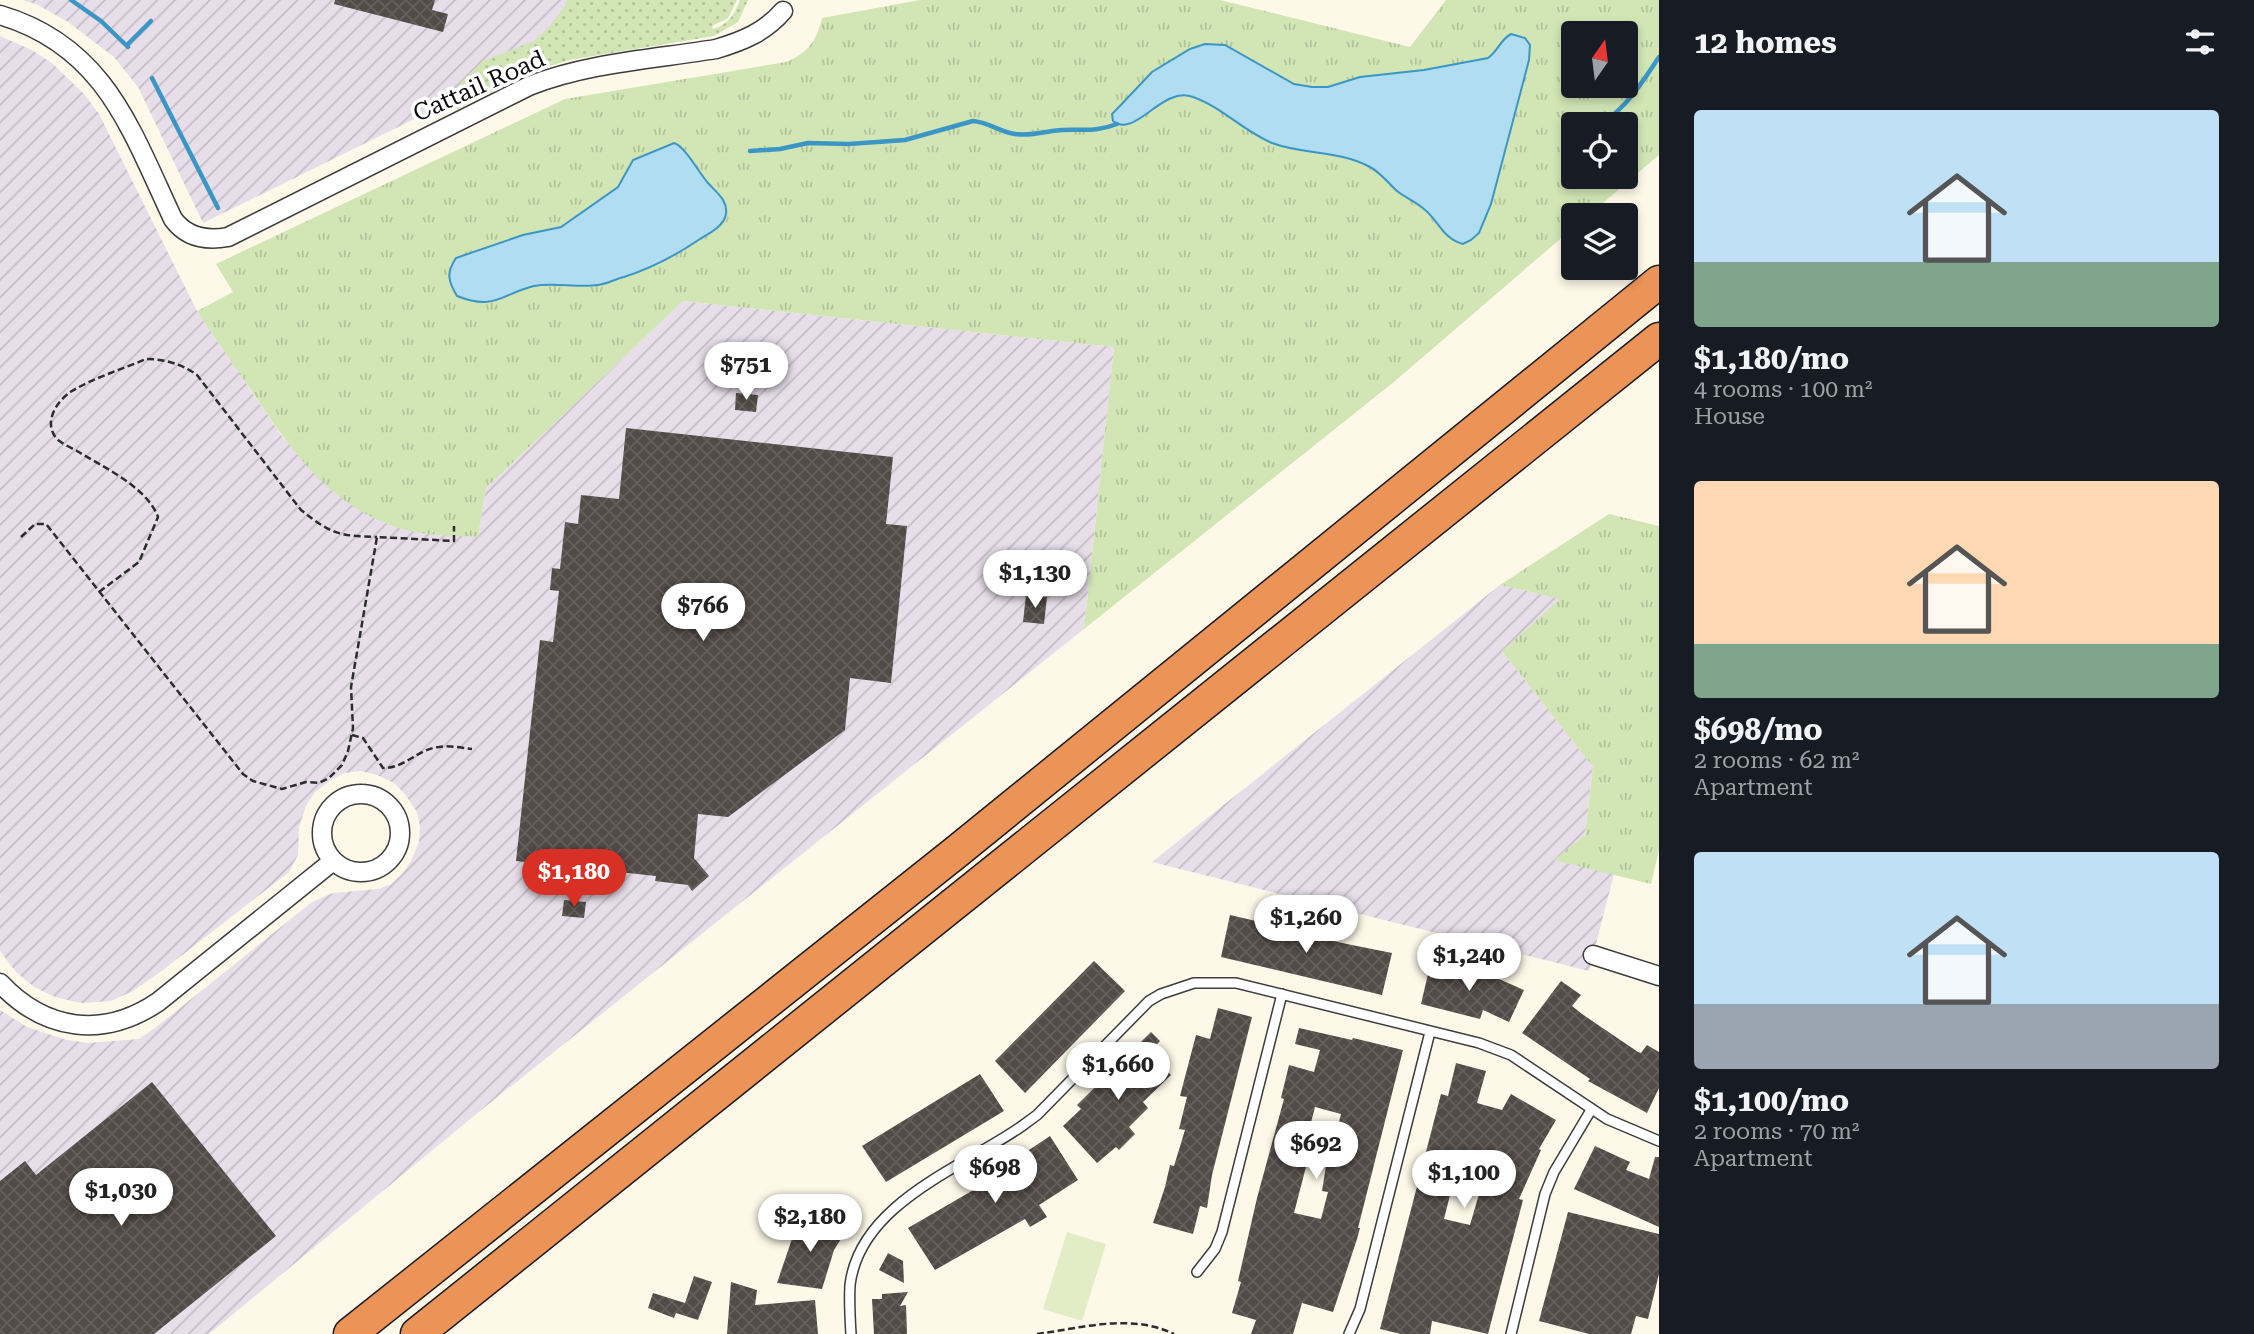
<!DOCTYPE html>
<meta charset="utf-8">
<style>
:root{--surface:#171b24;--page:#242831;--text:#f1f3f6;--muted:#9ea1a6;--accent:#d93025}
body{margin:0;font-family:"Roboto Serif",serif;background:var(--page);color:var(--text);height:100vh;display:flex;flex-direction:column;font-size:26px;white-space:nowrap}
*{box-sizing:border-box;margin:0}
p{font-size:23px;color:var(--muted)}
.icon{flex:none;width:38px;height:38px;fill:none;stroke:currentColor;stroke-width:2;stroke-linecap:round;stroke-linejoin:round}
.map{position:relative;flex:1;overflow:hidden}
.panel{display:flex;flex-direction:column;background:var(--surface);width:595px}
.panel>*{flex:none}
.needle{width:46px;rotate:14deg}
.controls{position:absolute;left:1561px;top:21px;display:grid;gap:14px}
.controls a{display:grid;place-items:center;width:77px;height:77px;border-radius:7px;background:var(--surface);box-shadow:0 4px 10px #0003;font-size:35px}
.price{position:absolute;translate:-50% -60px;padding:0 16px;border-radius:24px;background:#fff;color:#222;font-size:23px;line-height:46px;filter:drop-shadow(0 2px 4px #0008)}
.price::after{content:'';position:absolute;left:50%;top:42px;width:21px;height:16px;margin-left:-10px;background:inherit;clip-path:polygon(0 0,100% 0,50% 100%)}
.price.current{background:var(--accent);color:#fff}
ul{padding:0;list-style:none}
li{display:grid;align-content:center;gap:14px;height:371px;padding:0 35px}
li span{display:grid;place-items:center;height:217px;border-radius:7px;color:#555}
li>.icon{margin-inline-start:auto}
span .icon{width:126px;height:126px;fill:#fffc;stroke-width:1}
li b{font-size:30px}
h2{display:flex;justify-content:space-between;align-items:center;height:84px;padding:0 35px;font-size:30px}
main{display:flex;flex:1;min-height:0}
.map>svg:first-child{display:block}
.industrial{fill:url(#industrial-furrows)}
.grass{fill:url(#grass-dots)}
.park{fill:url(#park-tufts);fill-rule:evenodd}
.pitch{fill:#e2edc6}
.water{fill:#b0ddf2;stroke:#3c96c5;stroke-width:2}
.lines{fill:none;stroke-linecap:round;stroke-linejoin:round}
.stream{stroke:#3c96c5;stroke-width:4.5}
.building{fill:url(#building-cross-hatch);fill-rule:evenodd}
.service-casing{stroke:#3d3d3d;stroke-width:12}
.minor-casing{stroke:#3d3d3d;stroke-width:21}
.motorway-casing{stroke:#1b1b1b;stroke-width:35}
.path{stroke:#2c2c2c;stroke-width:2.5;stroke-dasharray:7 3.5;stroke-linecap:butt}
.service{stroke:#fff;stroke-width:9}
.minor{stroke:#fff;stroke-width:18}
.motorway{stroke:#ec9358;stroke-width:32}
.labels{text-anchor:middle;dominant-baseline:central;stroke-width:7;stroke-linejoin:round;paint-order:stroke}
.street-label{font-size:24px;fill:#0a0a0a;stroke:#fff}
</style>
<main>
<div class="map">
<svg width="1659" height="1334" viewBox="0 0 1659 1334">
<defs>
<pattern id="industrial-furrows" width="10" height="10" patternUnits="userSpaceOnUse" patternTransform="scale(1.75)"><rect width="10" height="10" fill="#e7dee9"/><path d="M-1 1l2-2M0 10L10 0M9 11l2-2" fill="none" stroke="#c5bdc6"/></pattern>
<pattern id="grass-dots" width="8" height="8" patternUnits="userSpaceOnUse" patternTransform="scale(1.75)"><rect width="8" height="8" fill="#d1e5b5"/><path d="M2 2h.1M6 6h.1" fill="none" stroke="#b2c39a" stroke-width="1.8" stroke-linecap="round"/></pattern>
<pattern id="park-tufts" width="24" height="20" patternUnits="userSpaceOnUse" patternTransform="scale(1.75)"><rect width="24" height="20" fill="#d1e5b5"/><path d="M3 7l-1-3M5 7V3M7 7l1-3M15 17l-1-3M17 17v-4M19 17l1-3" fill="none" stroke="#b2c39a"/></pattern>
<pattern id="building-cross-hatch" width="8" height="8" patternUnits="userSpaceOnUse" patternTransform="scale(1.75)"><rect width="8" height="8" fill="#524b47"/><path d="M0 0l8 8M0 8l8-8" fill="none" stroke="#66605d"/></pattern>
</defs>
<rect width="100%" height="100%" fill="#fef8e9"/>
<g class="industrial">
<path d="M23 0H707L520 67 203 223 138 87 114 57 68 22 38 5Z"/>
<path d="M0 36 32 50 52 63 84 94 99 114 197 311 283 438 401 529 478 537 486 488 683 301 1114 347 1084 629 480 1111 209 1334H0V1010L27 1027 67 1040 88 1043 139 1039 155 1028 312 902 333 893 379 889 391 884 402 874 411 861 419 842 420 827 417 812 405 794 394 783 377 775 361 771 344 773 332 779 315 792 306 806 299 827 298 855 289 872 163 970 133 991 111 1001 81 1003 55 997 34 987 16 972 0 951Z"/>
<path d="M1500 585 1561 599 1502 651 1593 767 1585 835 1555 860 1614 874 1589 971 1152 862Z"/>
</g>
<path class="grass" d="M567 0H737L728 18 712 26 713 29C729 24 734 15 740 0H748L738 22 714 36 569 60 541 69 457 109 454 105 457 88 464 79 483 61 534 41 549 27 564 7Z"/>
<g class="park">
<path d="M920 0H1220L1410 47 1446 0H1659V155L1589 215H1573V228L1395 381 1084 629 1114 347 683 301 486 488 478 537C452 535 423 536 398 528 331 506 292 452 255 396 235 368 216 339 197 311L233 292 216 264 565 99 786 62C808 53 817 40 822 18ZM1573 33H1626V86H1573ZM1573 124H1626V177H1573Z"/>
<path d="M1609 514 1659 526V850L1651 884 1554 860 1585 835 1593 767 1502 651 1560 599 1500 585Z"/>
</g>
<path class="pitch" d="M1067 1232 1106 1244 1082 1321 1043 1309Z"/>
<g class="water">
<path d="M1511 34 1525 38 1530 45 1529 60 1491 204 1479 233 1471 240 1463 244C1443 239 1439 221 1424 209 1416 202 1406 198 1397 191 1388 183 1381 173 1370 167 1339 150 1304 155 1272 143 1243 131 1222 107 1193 97 1162 85 1136 139 1113 121L1112 114 1118 108 1152 72 1190 49 1205 44 1225 45 1294 84 1312 87H1328L1360 77 1424 70 1488 58C1498 51 1500 40 1511 34Z"/>
<path d="M674 143C685 146 699 173 708 183 716 192 728 200 726 214 724 226 710 233 700 239 675 256 652 268 624 277 615 279 607 284 598 285 578 288 553 282 534 286 501 294 495 311 457 296 448 281 446 273 456 258L523 235 561 227 618 187 633 160Z"/>
</g>
<g class="lines">
<g class="stream">
<path d="M71 0 101 21 128 47"/>
<path d="M127 45 151 21"/>
<path d="M152 78 218 208"/>
<path d="M1601 124C1627 107 1642 83 1659 57"/>
<path d="M750 151 780 149 808 143 849 144 905 140 973 121C988 122 1000 132 1015 134 1028 136 1040 133 1052 131 1078 127 1091 134 1117 124"/>
</g>
</g>
<g class="building">
<path d="M335 0H435L432 10 448 14 443 32 334 4Z"/>
<path d="M736 393 758 395 756 412 735 410Z"/>
<path d="M626 428 893 457 886 524 907 526 891 683 850 678 845 730 728 817 698 814 694 858 709 876 692 891 688 885 655 881 656 876 516 861 540 640 553 642 559 591 550 590 552 568 560 569 565 522 578 524 581 495 619 499Z"/>
<path d="M1026 595 1047 597 1044 624 1023 622Z"/>
<path d="M564 900 586 902 584 918 562 916Z"/>
<path d="M1230 915 1316 935V937L1347 944 1392 953 1382 995 1221 957Z"/>
<path d="M1094 961 1125 991 1025 1093 995 1061Z"/>
<path d="M1431 961 1492 976 1524 990 1509 1022 1483 1010 1480 1019 1421 1004Z"/>
<path d="M1561 981 1581 995 1572 1006 1582 1014 1638 1052 1641 1053 1647 1045 1659 1052V1088L1647 1113 1588 1081 1590 1079 1522 1033Z"/>
<path d="M1218 1008 1252 1017 1212 1175 1207 1208 1200 1206 1193 1234 1153 1223 1165 1187 1170 1165 1174 1166 1185 1130 1179 1129 1187 1097 1180 1096 1196 1035 1210 1039Z"/>
<path d="M1299 1028 1352 1040 1353 1038 1403 1050 1358 1228H1360L1357 1239 1333 1312 1302 1303 1293 1334H1251L1256 1320 1232 1313 1241 1282 1238 1281 1257 1198 1284 1099 1281 1098 1289 1065 1314 1072 1320 1050 1295 1044ZM1315 1107 1341 1114 1334 1141 1330 1140 1322 1191 1328 1192 1321 1219 1294 1213 1314 1136 1308 1134Z"/>
<path d="M1151 1032 1160 1041 1148 1053 1171 1075 1143 1102 1148 1108 1129 1127 1135 1134 1119 1150 1116 1147 1097 1163 1063 1126 1081 1109 1077 1105Z"/>
<path d="M1456 1063 1486 1071 1477 1103 1502 1110 1511 1094 1556 1120 1539 1149 1541 1150 1519 1199 1523 1200 1488 1334 1432 1321 1430 1334H1401L1380 1329 1441 1094 1448 1096ZM1452 1187 1479 1194 1470 1225 1444 1219Z"/>
<path d="M980 1074 1004 1111 886 1182 862 1146Z"/>
<path d="M152 1082 276 1236 154 1334H0V1181L25 1161 36 1175Z"/>
<path d="M1050 1136 1078 1180 1039 1205 1047 1217 1030 1227 1025 1219 935 1270 908 1228 1001 1174 999 1171 1022 1158 1020 1156Z"/>
<path d="M1595 1146 1630 1162 1626 1170 1649 1179 1655 1157H1659V1227L1574 1189Z"/>
<path d="M806 1212 844 1234 834 1250 822 1289 777 1283 795 1230Z"/>
<path d="M1568 1212 1659 1234V1274L1648 1319 1636 1316 1631 1334H1589L1539 1321Z"/>
<path d="M888 1253 903 1261 904 1283 879 1270Z"/>
<path d="M694 1276 712 1282 698 1320 676 1313 674 1318 648 1308 653 1293 685 1303Z"/>
<path d="M731 1282 757 1290 755 1305 815 1300 818 1334H727Z"/>
<path d="M908 1292 900 1306 906 1305 907 1334H874L872 1299H882V1294Z"/>
</g>
<g class="lines">
<g class="service-casing">
<g id="service">
<path d="M1197 1272 1215 1249 1222 1232 1282 994"/>
<path d="M851 1334C850 1318 849 1302 850 1285 860 1203 962 1168 1022 1126L1037 1115 1149 1001 1161 994 1194 983H1236L1479 1043 1511 1055 1607 1119 1659 1141"/>
<path d="M1349 1334 1360 1309 1430 1032"/>
<path d="M1511 1334 1545 1194 1554 1172 1591 1110"/>
</g>
</g>
<g class="minor-casing">
<g id="minor">
<path d="M0 15C105 46 131 130 173 219 186 237 206 241 228 237L529 86C587 63 654 59 716 49 743 41 765 32 783 11"/>
<circle cx="361" cy="833" r="39"/>
<path d="M1593 955 1659 976"/>
<path d="M0 983C45 1031 103 1039 158 1002L333 861"/>
</g>
</g>
<g class="motorway-casing">
<g id="motorway">
<path d="M350 1334 955 853 1659 282"/>
<path d="M417 1334 1659 339"/>
</g>
</g>
<g class="path">
<path d="M21 537 35 524H46L243 774 253 781 282 789 306 782 319 783 329 778 342 765 348 751 353 728 351 687 377 537 454 541V526"/>
<path d="M99 592 139 562 158 517C147 487 103 467 77 451 71 448 63 444 58 440 42 424 56 401 72 391 93 378 123 369 146 359 164 359 182 364 197 375L301 510C331 534 339 536 377 537"/>
<path d="M352 735 363 738 383 768C406 768 417 749 439 747 449 745 462 748 472 749"/>
<path d="M1037 1334C1082 1328 1131 1313 1174 1334"/>
</g>
<use href="#service" class="service"/>
<use href="#minor" class="minor"/>
<use href="#motorway" class="motorway"/>
</g>
<g class="labels">
<g class="street-label">
<text transform="translate(479 86) rotate(-24)">Cattail Road</text>
</g>
</g>
</svg>
<div class="controls">
<a><svg class="needle" viewBox="-14 -14 28 28"><path d="M0-13l5 13h-10z" fill="#e53935"/><path d="M0 13l5-13h-10z" fill="#9ea1a6"/></svg></a>
<a><svg class="icon" aria-label="locate" viewBox="0 0 24 24"><circle cx="12" cy="12" r="6"/><path d="M12 2v4M12 18v4M2 12h4M18 12h4"/></svg></a>
<a><svg class="icon" aria-label="layers" viewBox="0 0 24 24"><path d="M12 4l9 5-9 5-9-5zM3 14l9 5 9-5"/></svg></a>
</div>
<b class="price" style="left:746px;top:402px">$751</b>
<b class="price" style="left:1035px;top:610px">$1,130</b>
<b class="price" style="left:703px;top:643px">$766</b>
<b class="price current" style="left:574px;top:909px">$1,180</b>
<b class="price" style="left:1306px;top:955px">$1,260</b>
<b class="price" style="left:1469px;top:993px">$1,240</b>
<b class="price" style="left:1118px;top:1102px">$1,660</b>
<b class="price" style="left:1316px;top:1181px">$692</b>
<b class="price" style="left:995px;top:1205px">$698</b>
<b class="price" style="left:1464px;top:1210px">$1,100</b>
<b class="price" style="left:121px;top:1228px">$1,030</b>
<b class="price" style="left:810px;top:1254px">$2,180</b>
</div>
<section class="panel">
<h2>12 homes<svg class="icon" aria-label="filters" viewBox="0 0 24 24"><path d="M4 7h16M4 17h16"/><circle cx="9" cy="7" r="2"/><circle cx="15" cy="17" r="2"/></svg></h2>
<ul>
<li><span style="background:linear-gradient(#bfe0f5 70%,#7fa58c 0)"><svg class="icon" aria-label="home" viewBox="0 0 24 24"><path d="M3 11l9-7 9 7M6 9v11h12V9"/></svg></span><div><b>$1,180/mo</b><p>4 rooms · 100 m²</p><p>House</p></div></li>
<li><span style="background:linear-gradient(#ffd9b3 75%,#7fa58c 0)"><svg class="icon" aria-label="home" viewBox="0 0 24 24"><path d="M3 11l9-7 9 7M6 9v11h12V9"/></svg></span><div><b>$698/mo</b><p>2 rooms · 62 m²</p><p>Apartment</p></div></li>
<li><span style="background:linear-gradient(#bfe0f5 70%,#9aa5b1 0)"><svg class="icon" aria-label="home" viewBox="0 0 24 24"><path d="M3 11l9-7 9 7M6 9v11h12V9"/></svg></span><div><b>$1,100/mo</b><p>2 rooms · 70 m²</p><p>Apartment</p></div></li>
</ul>
</section>
</main>
